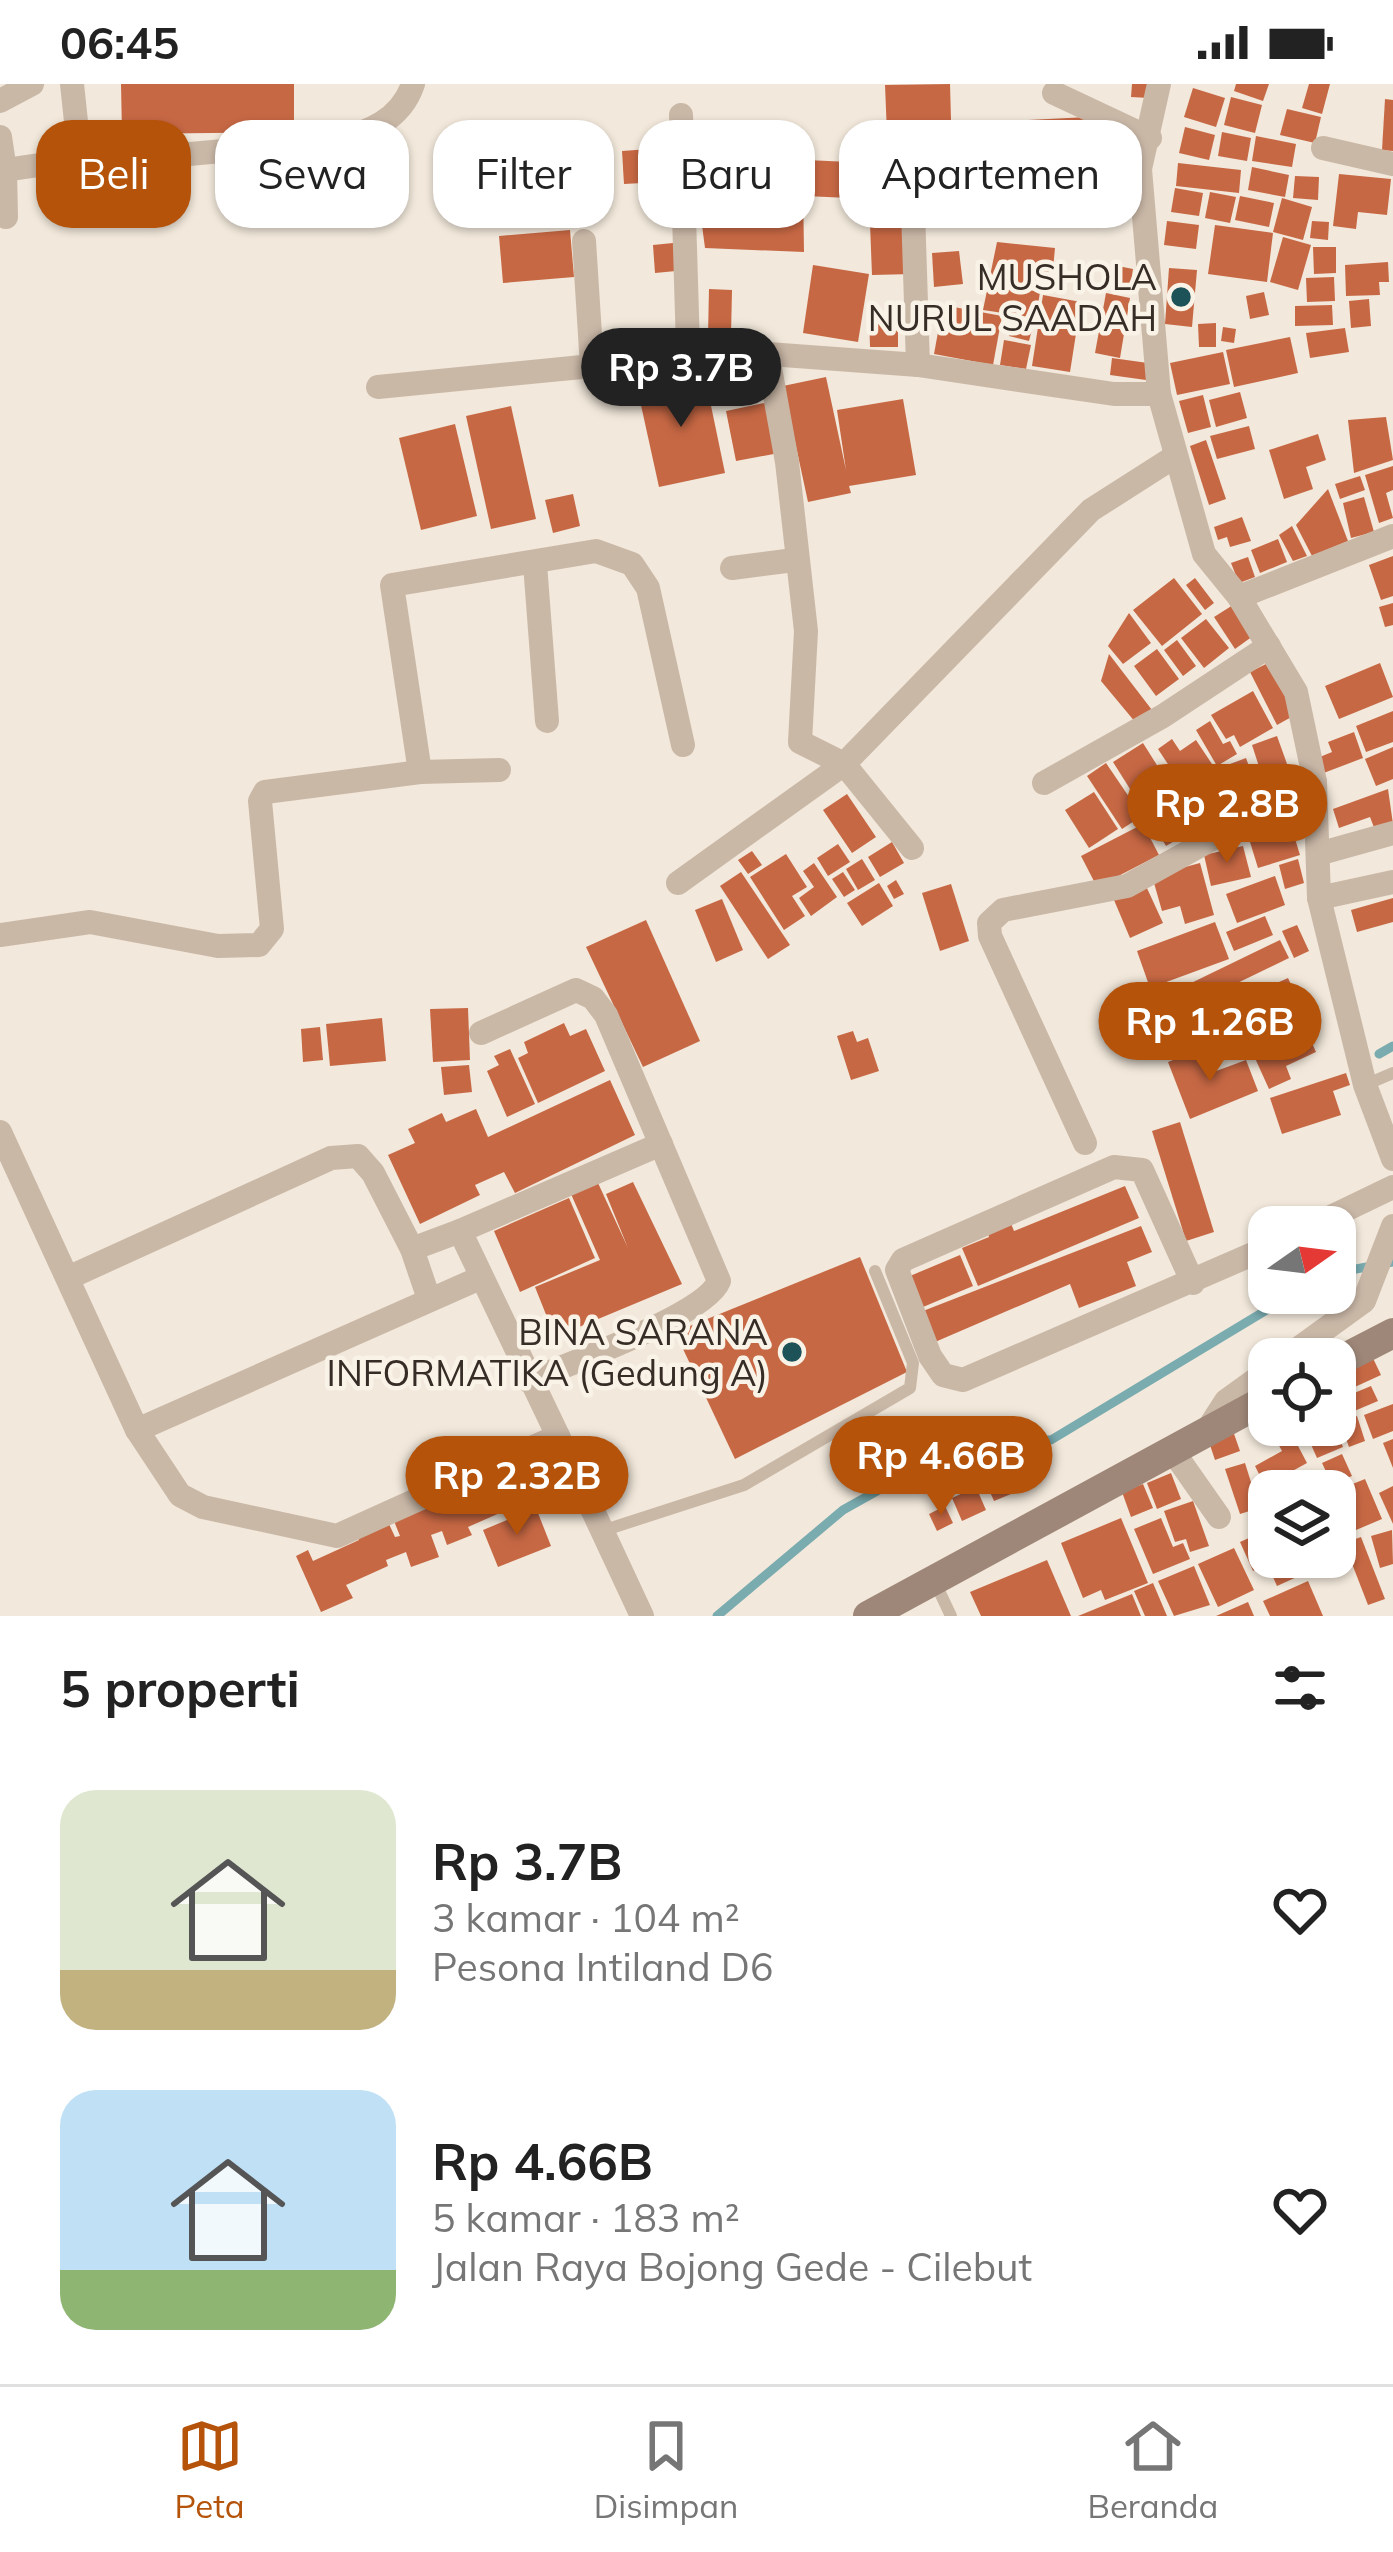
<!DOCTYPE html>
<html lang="id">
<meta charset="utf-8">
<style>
:root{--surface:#fff;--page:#f2f2f2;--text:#222;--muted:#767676;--line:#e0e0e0;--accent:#b45309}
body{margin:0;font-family:Mulish,sans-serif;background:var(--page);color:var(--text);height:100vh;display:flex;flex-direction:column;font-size:45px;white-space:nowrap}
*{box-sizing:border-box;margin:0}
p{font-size:39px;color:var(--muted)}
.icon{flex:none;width:66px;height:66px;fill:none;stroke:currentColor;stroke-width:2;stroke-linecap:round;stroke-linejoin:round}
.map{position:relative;height:1532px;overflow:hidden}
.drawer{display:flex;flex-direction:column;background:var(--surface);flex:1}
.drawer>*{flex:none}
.hud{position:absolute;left:36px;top:36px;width:1323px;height:108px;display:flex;gap:24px}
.needle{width:78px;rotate:76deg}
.fabs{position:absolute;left:1248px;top:1122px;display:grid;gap:24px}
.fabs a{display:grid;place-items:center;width:108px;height:108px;border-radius:24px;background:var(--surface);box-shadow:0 3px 9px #0004;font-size:60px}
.price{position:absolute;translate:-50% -102px;padding:0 27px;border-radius:42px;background:var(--accent);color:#fff;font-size:39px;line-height:78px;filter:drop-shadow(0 3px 6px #0008)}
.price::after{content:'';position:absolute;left:50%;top:72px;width:36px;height:27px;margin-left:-18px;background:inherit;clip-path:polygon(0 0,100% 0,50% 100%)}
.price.on{background:#222;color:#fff}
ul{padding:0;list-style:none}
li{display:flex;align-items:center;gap:36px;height:300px;padding:0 60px}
li span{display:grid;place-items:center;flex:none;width:336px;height:240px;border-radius:36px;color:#555}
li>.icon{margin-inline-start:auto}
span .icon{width:144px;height:144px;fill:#fffc;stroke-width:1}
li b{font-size:51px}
h2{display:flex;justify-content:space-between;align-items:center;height:144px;padding:0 60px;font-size:51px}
.tag{padding:0 42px;border-radius:36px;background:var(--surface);box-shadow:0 3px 9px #0004;font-size:42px;line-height:108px}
.tag.on{background:var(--accent);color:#fff}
.status{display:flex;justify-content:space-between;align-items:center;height:84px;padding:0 60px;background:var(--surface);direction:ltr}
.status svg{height:33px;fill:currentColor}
.tabs{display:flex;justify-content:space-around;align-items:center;height:168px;border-top:3px solid var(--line);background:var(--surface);font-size:33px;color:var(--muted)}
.tabs a{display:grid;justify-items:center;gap:6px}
.tabs .on{color:var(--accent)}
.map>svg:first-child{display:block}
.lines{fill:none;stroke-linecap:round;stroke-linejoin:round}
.stream{stroke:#79abaf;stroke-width:9}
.building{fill:#c76844}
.lane{stroke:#cab8a7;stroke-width:12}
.street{stroke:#cab8a7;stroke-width:24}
.secondary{stroke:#9e8778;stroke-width:30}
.poi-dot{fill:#1d5258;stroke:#f9f2e7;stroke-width:4.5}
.labels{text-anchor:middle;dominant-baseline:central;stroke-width:9;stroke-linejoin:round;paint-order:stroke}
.poi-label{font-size:36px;fill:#362d27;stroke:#f9f2e7;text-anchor:end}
</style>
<div class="status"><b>06:45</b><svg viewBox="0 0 49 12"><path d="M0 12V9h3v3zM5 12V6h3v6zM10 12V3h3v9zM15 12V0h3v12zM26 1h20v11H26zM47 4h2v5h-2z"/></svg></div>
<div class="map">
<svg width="1393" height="1532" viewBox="0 0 1393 1532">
<rect width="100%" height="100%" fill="#f2e8db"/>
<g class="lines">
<g class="stream">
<path d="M1379 970 1393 962"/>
<path d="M1335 1189 1393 1178"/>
<path d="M717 1532 843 1426 968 1356H1051L1295 1209"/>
</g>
</g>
<g class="building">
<path d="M121 0H294V48L122 50Z"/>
<path d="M950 0 952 72 888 74 885 1Z"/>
<path d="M1132 0H1150L1149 14 1131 13Z"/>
<path d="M1236 0H1269L1263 17 1234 7Z"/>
<path d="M1309 0H1330L1322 30 1302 24Z"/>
<path d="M1193 4 1225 14 1216 43 1184 33Z"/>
<path d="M1231 13 1262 21 1255 49 1224 41Z"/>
<path d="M1385 15 1393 16V67L1382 66Z"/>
<path d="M1287 25 1321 33 1315 59 1280 51Z"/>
<path d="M1088 33 1090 75 1030 78 1028 36Z"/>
<path d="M1185 43 1215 51 1209 76 1179 69Z"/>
<path d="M1222 48 1251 54 1247 77 1218 72Z"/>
<path d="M1256 52 1296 60 1292 83 1252 77Z"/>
<path d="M677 63 680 97 624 100 622 67Z"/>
<path d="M806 76 850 78 849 114 805 112Z"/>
<path d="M1068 79 1074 135 985 144 979 88Z"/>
<path d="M1178 79 1241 86 1239 109 1176 102Z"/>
<path d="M1252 83 1289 91 1285 113 1248 106Z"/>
<path d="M1339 90 1391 95 1387 131 1358 128 1356 145 1333 142Z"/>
<path d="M1295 92 1319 93 1318 116 1293 114Z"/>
<path d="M696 96 803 105 804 168 705 164Z"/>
<path d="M1175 104 1203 109 1199 132 1171 128Z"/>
<path d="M1210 108 1236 113 1230 139 1205 134Z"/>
<path d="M909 112 913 190 872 191 869 114Z"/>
<path d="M1240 112 1274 119 1269 143 1235 136Z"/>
<path d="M1282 114 1312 123 1303 156 1273 148Z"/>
<path d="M1167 137 1199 141 1196 165 1164 161Z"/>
<path d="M1312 137 1329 138 1328 156 1310 154Z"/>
<path d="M1215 141 1273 149 1267 198 1208 190Z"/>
<path d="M570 146 574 193 503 199 499 152Z"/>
<path d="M1283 153 1311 161 1298 206 1270 198Z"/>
<path d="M997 158 1055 164 1051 206 1003 201 1040 208 1036 234 983 226Z"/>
<path d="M673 159 676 187 655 189 653 161Z"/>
<path d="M1313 163H1336V189L1314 190Z"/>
<path d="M959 167 963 200 934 203 932 169Z"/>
<path d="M1388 178 1389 198H1379L1380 211 1346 212 1345 181Z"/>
<path d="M813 181 869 190 858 258 803 249Z"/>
<path d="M1118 182 1133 185 1130 204 1115 201Z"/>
<path d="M1169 184 1197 186 1192 243 1165 240Z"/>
<path d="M1334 193 1335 217 1307 218 1306 194Z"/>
<path d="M709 205 732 206 731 251H708Z"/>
<path d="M1264 208 1269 231 1250 235 1246 212Z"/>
<path d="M1106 209 1130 214 1120 274 1095 269Z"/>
<path d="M1043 211 1081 218 1070 288 1032 282Z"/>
<path d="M1369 215 1371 242 1351 244 1349 217Z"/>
<path d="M943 221 1002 232 993 281 934 270Z"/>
<path d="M1332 221 1333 241 1295 242V222Z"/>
<path d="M898 229V263H870L869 230Z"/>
<path d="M1013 233 1034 238 1029 257 1009 252Z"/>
<path d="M1216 239V263H1199L1198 240Z"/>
<path d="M1223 243 1236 245 1234 259 1221 257Z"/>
<path d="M1345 244 1349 268 1310 274 1306 249Z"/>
<path d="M1290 253 1298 289 1234 303 1226 266Z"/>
<path d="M1004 256 1031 261 1026 285 1000 281Z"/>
<path d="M1223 268 1230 300 1177 311 1170 279Z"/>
<path d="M1112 274 1148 279 1146 296 1110 291Z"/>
<path d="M704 288 725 389 659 403 637 303Z"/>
<path d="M826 293 846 386 837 326 903 315 916 391 849 402 851 409 808 418 783 302Z"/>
<path d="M1240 308 1247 334 1216 343 1209 316Z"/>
<path d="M1203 311 1211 343 1188 349 1179 317Z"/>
<path d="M774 317 784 368 736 377 726 327Z"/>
<path d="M511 322 536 435 491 445 466 332Z"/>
<path d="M1386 333 1393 376 1354 389 1348 336Z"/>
<path d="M455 340 477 432 421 446 399 354Z"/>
<path d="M1249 342 1255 365 1217 375 1210 352Z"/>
<path d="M1318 350 1326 376 1306 383 1313 405 1284 415 1269 366Z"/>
<path d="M1206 356 1226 415 1209 421 1190 362Z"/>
<path d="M1393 382V406L1386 409 1393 434 1379 439 1365 391Z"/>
<path d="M1360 392 1365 406 1340 415 1335 400Z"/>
<path d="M1328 405 1348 457 1312 472 1296 441Z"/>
<path d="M573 410 580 442 553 449 545 416Z"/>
<path d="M1364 413 1374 448 1351 454 1343 419Z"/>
<path d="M1242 433 1251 457 1230 463 1227 453 1218 456 1214 443Z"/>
<path d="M1292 442 1307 472 1293 477 1279 451Z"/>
<path d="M1278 455 1287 478 1260 489 1251 466Z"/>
<path d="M1393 472V512L1381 516 1369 481Z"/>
<path d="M1248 473 1255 493 1239 499 1231 479Z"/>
<path d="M1174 494 1202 530 1162 562 1133 526Z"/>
<path d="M1195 494 1214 519 1205 526 1186 501Z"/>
<path d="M1393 519V541L1385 543 1379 523Z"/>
<path d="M1233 521 1253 552 1235 565 1214 533Z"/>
<path d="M1129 529 1151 559 1123 580 1108 562Z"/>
<path d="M1206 535 1229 564 1204 584 1181 554Z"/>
<path d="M1177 556 1196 582 1183 592 1164 566Z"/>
<path d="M1157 565 1179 595 1156 612 1134 582Z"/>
<path d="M1109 570 1152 626 1136 639 1101 597Z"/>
<path d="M1268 579 1295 631 1277 641 1250 588Z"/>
<path d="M1380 579 1393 613 1339 635 1325 602Z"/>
<path d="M1253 607 1273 644 1240 663 1234 651 1226 655 1211 631Z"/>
<path d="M1393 627V658L1366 668 1356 642Z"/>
<path d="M1210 637 1223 660 1230 657 1237 670 1217 682 1196 646Z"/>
<path d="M1354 648 1363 674 1321 690 1315 675 1332 668 1328 658Z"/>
<path d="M1277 652 1291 691 1265 701 1252 661Z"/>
<path d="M1172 655 1180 667 1196 656 1212 680 1181 700 1158 665Z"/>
<path d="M1143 659 1172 705 1142 724 1113 678Z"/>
<path d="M1393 663V695L1376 702 1365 675Z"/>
<path d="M1246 674 1261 715 1237 724 1232 711 1223 714 1216 695 1225 692 1222 683Z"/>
<path d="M1106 679 1142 732 1122 745 1087 692Z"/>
<path d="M1206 691 1222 726 1211 731 1195 696Z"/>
<path d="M1388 705 1393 740 1375 746 1370 733 1339 744 1333 725Z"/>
<path d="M1187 706 1205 739 1166 762 1147 729Z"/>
<path d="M1094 708 1118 745 1089 764 1065 726Z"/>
<path d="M847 710 876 753 852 769 823 726Z"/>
<path d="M1288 732 1300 771 1258 784 1246 745Z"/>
<path d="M1143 740 1159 771 1097 803 1081 772Z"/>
<path d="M892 758 904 779 880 793 868 773Z"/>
<path d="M838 760 850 778 828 792 817 774Z"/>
<path d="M1243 762 1251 793 1211 802 1204 771Z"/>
<path d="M752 767 762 781 748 790 738 776Z"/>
<path d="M786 770 807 803 792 812 805 832 784 846 750 793Z"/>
<path d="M862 775 875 796 858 806 846 785Z"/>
<path d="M1298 775 1304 799 1285 805 1279 781Z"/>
<path d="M814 779 837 813 811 832 799 814 814 803 803 787Z"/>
<path d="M1200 779 1214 831 1185 840 1180 822 1162 827 1152 792Z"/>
<path d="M741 788 790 861 768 875 720 802Z"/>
<path d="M843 788 855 806 844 813 832 795Z"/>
<path d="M1275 792 1285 821 1237 839 1226 810Z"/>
<path d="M896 796 904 810 894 815 887 802Z"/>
<path d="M879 799 893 822 862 842 847 819Z"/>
<path d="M951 800 969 857 940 867 922 809Z"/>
<path d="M1146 802 1163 839 1130 854 1114 816Z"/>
<path d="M1393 814V838L1357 848 1351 826Z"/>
<path d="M722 815 743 866 716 878 695 826Z"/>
<path d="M1265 832 1273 851 1234 867 1226 848Z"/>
<path d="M646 836 700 957 643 983 586 863Z"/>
<path d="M1215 838 1229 875 1150 904 1137 867Z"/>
<path d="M1297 841 1309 867 1294 874 1282 847Z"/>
<path d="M1280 856 1289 874 1194 920 1185 902Z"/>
<path d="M1288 894 1298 916 1248 937 1238 916Z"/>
<path d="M1178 908 1197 957 1166 969 1146 920Z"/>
<path d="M1230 912 1241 938 1206 953 1195 926Z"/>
<path d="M468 924 470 976 433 978 430 925Z"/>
<path d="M382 934 386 977 330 982 326 940Z"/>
<path d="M1302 937 1316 968 1286 982 1291 995 1269 1005 1249 961Z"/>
<path d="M564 939 570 952 586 945 605 987 538 1019 518 974 528 969 524 958Z"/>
<path d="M320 943 323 976 303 978 301 945Z"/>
<path d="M853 947 857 958 868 954 879 987 851 996 837 952Z"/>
<path d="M510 965 535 1020 507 1033 487 987 499 981 494 972Z"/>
<path d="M1199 966 1208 990 1246 976 1258 1007 1190 1035 1168 978Z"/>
<path d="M469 981 472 1008 444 1011 441 983Z"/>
<path d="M1346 989 1350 1001 1333 1007 1341 1031 1282 1050 1270 1014Z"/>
<path d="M610 996 635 1051 515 1109 504 1088 475 1101 480 1111 420 1140 388 1071 415 1059 408 1045 442 1029 446 1038 476 1025 488 1053Z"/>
<path d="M1180 1038 1214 1148 1186 1157 1152 1047Z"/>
<path d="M633 1098 682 1200 555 1253 535 1203 600 1176 571 1110 598 1099 628 1164 606 1110Z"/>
<path d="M1125 1102 1139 1134 978 1202 962 1164 989 1153 987 1146 1010 1137 1014 1147Z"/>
<path d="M569 1114 595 1174 520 1208 494 1147Z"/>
<path d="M1141 1142 1152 1168 1127 1178 1136 1202 1079 1224 1070 1200 935 1258 923 1227Z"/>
<path d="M960 1171 973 1202 923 1223 910 1192Z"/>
<path d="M860 1173 907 1288 735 1375 675 1248Z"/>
<path d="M1371 1270 1381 1291 1335 1312V1287Z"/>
<path d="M1371 1302 1378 1317 1340 1333 1335 1317Z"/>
<path d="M1393 1320V1347L1373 1355 1364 1331Z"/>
<path d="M1357 1332 1365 1357 1349 1363 1340 1338Z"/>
<path d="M1287 1341 1307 1379 1265 1402 1255 1382 1282 1367 1271 1347Z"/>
<path d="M1297 1341H1326L1303 1353Z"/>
<path d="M1335 1344 1343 1363 1317 1374 1309 1356Z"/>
<path d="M1233 1347 1240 1367 1215 1376 1208 1355Z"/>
<path d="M1393 1355V1384L1383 1359Z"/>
<path d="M1342 1370 1352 1392 1332 1400 1322 1379Z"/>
<path d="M1019 1371 1031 1399 1013 1408 1000 1379Z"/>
<path d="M1245 1379 1259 1424 1240 1430 1225 1385Z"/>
<path d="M998 1382 1011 1410 994 1417 982 1390Z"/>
<path d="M516 1386 529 1416 468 1443 472 1451 447 1461 442 1447 431 1451 439 1473 411 1483 406 1468 386 1476 388 1482 346 1501 353 1514 321 1528 296 1472 308 1466 313 1477 359 1456 355 1446 389 1440 395 1453 400 1452 394 1437 451 1415 456 1427 461 1425 456 1412Z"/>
<path d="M1171 1389 1181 1415 1157 1425 1147 1399Z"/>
<path d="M1302 1389 1309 1407H1280L1277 1399Z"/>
<path d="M1365 1395 1382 1435 1349 1449 1340 1427 1335 1429V1407Z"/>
<path d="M1143 1400 1153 1424 1131 1433 1122 1408Z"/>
<path d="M1393 1402V1440L1379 1409Z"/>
<path d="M976 1403 986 1426 962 1437 952 1414Z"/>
<path d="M1193 1417 1209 1462 1190 1468 1186 1455 1175 1458 1164 1427Z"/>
<path d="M945 1422 953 1439 937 1447 929 1430Z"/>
<path d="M536 1424 551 1462 498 1483 483 1446Z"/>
<path d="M1121 1434 1148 1499 1105 1516 1101 1506 1083 1514 1061 1459Z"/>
<path d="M1161 1434 1173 1463 1183 1459 1190 1475 1153 1490 1134 1445Z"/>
<path d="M1269 1445V1473H1303L1310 1487 1277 1502 1267 1480 1253 1487 1240 1458Z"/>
<path d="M1392 1446 1393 1480 1380 1484 1371 1452Z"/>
<path d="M1361 1453 1385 1515 1368 1521 1344 1459Z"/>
<path d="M1335 1459 1345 1483 1319 1494 1309 1473H1335Z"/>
<path d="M1234 1464 1254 1506 1218 1523 1198 1480Z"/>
<path d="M1047 1476 1071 1532H981L970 1508Z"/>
<path d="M1194 1482 1210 1521 1174 1532 1158 1497Z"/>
<path d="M1308 1497 1323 1532H1270L1263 1517Z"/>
<path d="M1153 1499 1167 1532H1145L1134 1507Z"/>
<path d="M1132 1510 1141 1532H1078Z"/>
<path d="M1248 1518 1254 1532H1216Z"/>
</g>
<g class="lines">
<g class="lane">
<path d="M1365 1001 1393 989"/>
<path d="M602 1447 744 1401 910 1304 913 1279 875 1187"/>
<path d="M934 1496 951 1532"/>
</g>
<g class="street">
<path d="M72 0 80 75 101 78 334 57C368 49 401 36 413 0"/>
<path d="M1159 0 1140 85 1159 310 1204 470 1239 513 1296 608 1315 698 1319 814 1365 1001 1393 1075"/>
<path d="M1054 9 1150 54"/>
<path d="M0 17 32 0"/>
<path d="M681 31 688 264"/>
<path d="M0 53 5 86 80 75"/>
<path d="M1323 64 1393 80"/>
<path d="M862 73 898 79 912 95 918 281"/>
<path d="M5 86 6 133"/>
<path d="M584 157 592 282"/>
<path d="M768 273 787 378 806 547 800 658 844 680 1091 426 1174 373"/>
<path d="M378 303 592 282 688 264 918 281 1114 310H1159"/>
<path d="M535 480 547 637"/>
<path d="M732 484 794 476"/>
<path d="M1239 513 1393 452"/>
<path d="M420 688 392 501 596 467 632 480 648 504 683 661"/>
<path d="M1044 699 1163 632 1269 562"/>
<path d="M1318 770 1393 749"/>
<path d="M678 799 844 680 912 764"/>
<path d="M1319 814 1393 798"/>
<path d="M0 851 90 838 218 862 259 861 272 845 260 717 265 708 420 688 499 686"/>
<path d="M481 949 576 906 593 914 606 931 719 1197C706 1231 567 1280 529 1297"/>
<path d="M0 1048 137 1346 180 1411 203 1423 337 1452 558 1352 642 1532"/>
<path d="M1085 1059 990 852 989 839 1003 826 1127 802 1315 698"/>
<path d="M1310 1143 1393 1103"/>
<path d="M460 1147 661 1060"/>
<path d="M412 1165 429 1215"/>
<path d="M70 1193 331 1074 358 1072 373 1089 412 1165 460 1147 558 1352"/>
<path d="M1193 1199 1142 1086 1114 1083 903 1176 897 1186 930 1272 943 1291 963 1296 1269 1163"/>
<path d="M1284 1275 1364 1217 1393 1142"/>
<path d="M1208 1345 1226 1317 1269 1286"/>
<path d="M137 1346 480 1194"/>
<path d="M1172 1366 1219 1433"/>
</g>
<g class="secondary">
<path d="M1335 1279 1393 1249"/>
<path d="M868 1532 1269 1314"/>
</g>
</g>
<g class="poi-dot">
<circle cx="1181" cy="213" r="12"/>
<circle cx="792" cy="1268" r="12"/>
</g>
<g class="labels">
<g class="poi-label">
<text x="1157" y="192">MUSHOLA<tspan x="1157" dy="41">NURUL SAADAH</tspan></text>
<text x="768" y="1247">BINA SARANA<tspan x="768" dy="41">INFORMATIKA (Gedung A)</tspan></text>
</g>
</g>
</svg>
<div class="fabs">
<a><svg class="needle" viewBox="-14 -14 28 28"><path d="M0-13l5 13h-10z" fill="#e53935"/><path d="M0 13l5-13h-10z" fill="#767676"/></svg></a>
<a><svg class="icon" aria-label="locate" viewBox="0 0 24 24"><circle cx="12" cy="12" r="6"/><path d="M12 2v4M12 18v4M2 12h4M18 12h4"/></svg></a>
<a><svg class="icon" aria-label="layers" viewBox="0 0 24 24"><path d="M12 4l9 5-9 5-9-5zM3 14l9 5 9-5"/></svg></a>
</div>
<b class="price on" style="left:681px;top:346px">Rp 3.7B</b>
<b class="price" style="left:1227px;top:782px">Rp 2.8B</b>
<b class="price" style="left:1210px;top:1000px">Rp 1.26B</b>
<b class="price" style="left:941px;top:1434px">Rp 4.66B</b>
<b class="price" style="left:517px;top:1454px">Rp 2.32B</b>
<div class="hud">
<a class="tag on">Beli</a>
<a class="tag">Sewa</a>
<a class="tag">Filter</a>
<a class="tag">Baru</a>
<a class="tag">Apartemen</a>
</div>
</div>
<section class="drawer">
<h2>5 properti<svg class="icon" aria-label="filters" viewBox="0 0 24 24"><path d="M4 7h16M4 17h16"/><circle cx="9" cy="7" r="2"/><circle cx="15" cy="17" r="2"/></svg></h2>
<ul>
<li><span style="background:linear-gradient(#dfe7d0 75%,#c2b280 0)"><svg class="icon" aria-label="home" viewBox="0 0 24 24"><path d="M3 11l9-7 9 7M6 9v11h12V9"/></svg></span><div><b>Rp 3.7B</b><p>3 kamar · 104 m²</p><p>Pesona Intiland D6</p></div><svg class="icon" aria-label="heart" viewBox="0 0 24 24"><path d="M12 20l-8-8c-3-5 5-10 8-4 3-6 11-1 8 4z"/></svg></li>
<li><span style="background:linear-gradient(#bfe0f5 75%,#8fb573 0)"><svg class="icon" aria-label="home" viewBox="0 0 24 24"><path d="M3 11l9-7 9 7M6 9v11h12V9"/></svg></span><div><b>Rp 4.66B</b><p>5 kamar · 183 m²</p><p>Jalan Raya Bojong Gede - Cilebut</p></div><svg class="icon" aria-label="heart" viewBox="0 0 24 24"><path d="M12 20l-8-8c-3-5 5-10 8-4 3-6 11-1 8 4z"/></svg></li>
</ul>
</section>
<nav class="tabs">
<a class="on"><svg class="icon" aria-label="map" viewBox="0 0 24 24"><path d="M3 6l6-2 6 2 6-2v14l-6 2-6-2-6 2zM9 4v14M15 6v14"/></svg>Peta</a>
<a><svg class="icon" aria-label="saved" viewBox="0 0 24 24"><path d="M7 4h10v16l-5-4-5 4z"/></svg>Disimpan</a>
<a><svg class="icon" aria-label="home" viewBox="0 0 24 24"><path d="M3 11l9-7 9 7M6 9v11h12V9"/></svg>Beranda</a>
</nav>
